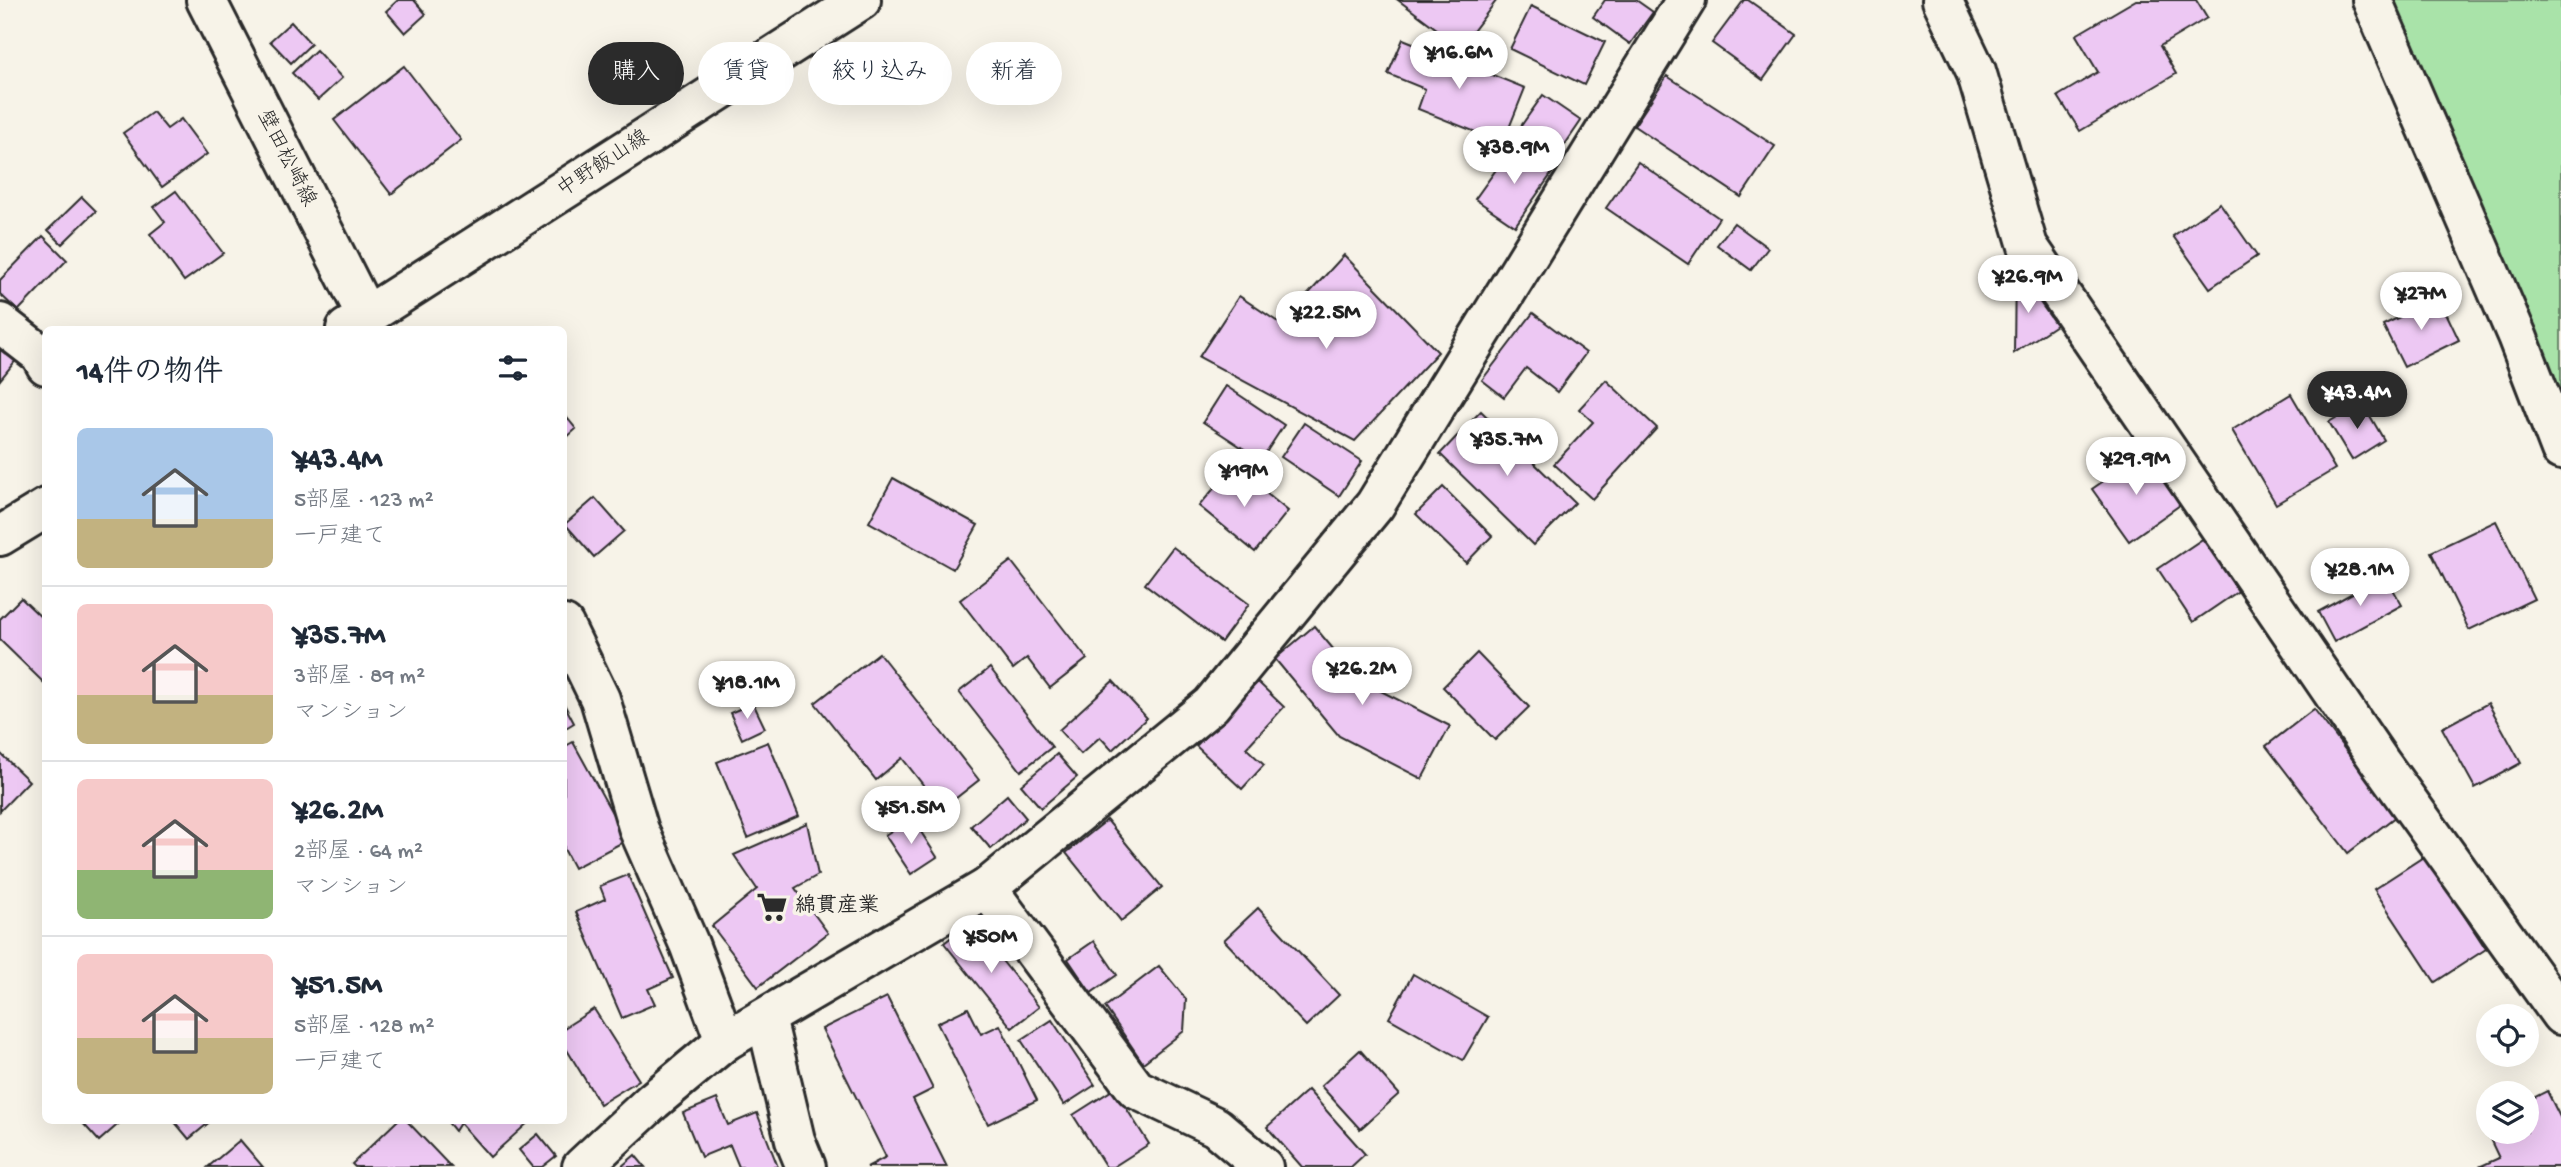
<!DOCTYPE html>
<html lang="ja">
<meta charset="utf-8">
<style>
:root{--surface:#fff;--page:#f2f2f3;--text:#1f2937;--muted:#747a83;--line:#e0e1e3;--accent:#2b2b2b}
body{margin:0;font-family:"Gochi Hand","Klee One",sans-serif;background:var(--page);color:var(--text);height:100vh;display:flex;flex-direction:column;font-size:26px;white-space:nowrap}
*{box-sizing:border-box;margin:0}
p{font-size:23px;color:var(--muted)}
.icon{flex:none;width:38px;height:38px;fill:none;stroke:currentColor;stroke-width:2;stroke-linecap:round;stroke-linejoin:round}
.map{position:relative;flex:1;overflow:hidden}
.panel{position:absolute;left:42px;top:326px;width:525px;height:798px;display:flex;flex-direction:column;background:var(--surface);border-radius:10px;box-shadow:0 7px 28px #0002}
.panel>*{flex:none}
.banner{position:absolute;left:588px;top:42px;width:665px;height:63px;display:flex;gap:14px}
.controls{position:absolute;left:2476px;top:1004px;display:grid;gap:14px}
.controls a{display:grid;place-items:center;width:63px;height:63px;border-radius:50%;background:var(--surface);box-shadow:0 7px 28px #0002;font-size:35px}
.price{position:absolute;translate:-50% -60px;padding:0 16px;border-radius:24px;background:#fff;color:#222;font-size:23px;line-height:46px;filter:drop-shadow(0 2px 4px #0008)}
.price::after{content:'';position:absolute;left:50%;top:42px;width:21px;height:16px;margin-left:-10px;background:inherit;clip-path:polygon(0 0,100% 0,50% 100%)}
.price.selected{background:var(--accent);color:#fff}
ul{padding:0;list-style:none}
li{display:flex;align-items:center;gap:21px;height:175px;padding:0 35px}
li+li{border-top:2px solid var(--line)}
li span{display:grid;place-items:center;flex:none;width:196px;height:140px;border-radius:10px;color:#555}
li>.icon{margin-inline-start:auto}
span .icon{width:84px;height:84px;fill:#fffc;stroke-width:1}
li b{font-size:30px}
h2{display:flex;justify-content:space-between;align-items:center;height:84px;padding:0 35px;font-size:30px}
.pill{padding:0 24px;border-radius:32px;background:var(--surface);box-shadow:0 7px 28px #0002;font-size:24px;line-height:63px}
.pill.selected{background:var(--accent);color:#fff}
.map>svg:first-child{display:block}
.green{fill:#a9e3a9;stroke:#6a876a;stroke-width:2}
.building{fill:#edc8f3;stroke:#2b2b2b;stroke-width:2}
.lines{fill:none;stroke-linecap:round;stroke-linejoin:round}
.minor-casing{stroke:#2b2b2b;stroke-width:44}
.tertiary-casing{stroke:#2b2b2b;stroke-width:44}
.secondary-casing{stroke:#2b2b2b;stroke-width:44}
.minor{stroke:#f7f3e8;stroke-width:38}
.tertiary{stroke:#f7f3e8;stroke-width:38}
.secondary{stroke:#f7f3e8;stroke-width:38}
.labels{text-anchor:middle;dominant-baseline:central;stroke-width:7;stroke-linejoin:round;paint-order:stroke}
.street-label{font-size:21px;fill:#2b2b2b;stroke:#f7f3e8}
.poi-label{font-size:21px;font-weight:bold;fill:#2b2b2b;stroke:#f7f3e8;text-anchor:start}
</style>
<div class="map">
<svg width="2561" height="1167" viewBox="0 0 2561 1167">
<rect width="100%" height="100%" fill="#f7f3e8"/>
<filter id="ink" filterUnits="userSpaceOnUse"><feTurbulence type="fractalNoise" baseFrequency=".0143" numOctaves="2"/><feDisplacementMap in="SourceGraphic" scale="14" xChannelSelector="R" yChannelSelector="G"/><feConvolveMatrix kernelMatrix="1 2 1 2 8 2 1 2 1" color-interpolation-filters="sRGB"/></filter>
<g filter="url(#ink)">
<path class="green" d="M2372 0H2561V450Z"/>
<g class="building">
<path d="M398 0H414L426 14 405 33 386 11Z"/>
<path d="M1398 0H1495L1496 1 1461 47Z"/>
<path d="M1605 0H1636L1653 12 1630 44 1593 17Z"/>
<path d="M1744 0H1748L1796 34 1763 80 1712 43Z"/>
<path d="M2136 0H2196L2207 18 2160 46 2176 74 2080 131 2058 96 2098 72 2076 35Z"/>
<path d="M1531 6 1605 42 1584 85 1510 49Z"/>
<path d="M291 22 311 44 291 63 270 41Z"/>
<path d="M1403 39 1525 88 1503 143 1418 109 1425 89 1388 74Z"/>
<path d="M316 50 342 78 318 100 292 73Z"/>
<path d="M404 66 461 140 391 194 334 120Z"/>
<path d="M1667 76 1775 146 1741 197 1634 126Z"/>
<path d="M1543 95 1581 121 1555 159 1516 133Z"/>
<path d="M153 112 167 129 181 119 207 154 162 187 123 133Z"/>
<path d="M1513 146 1552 173 1515 226 1475 199Z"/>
<path d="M1638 162 1719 218 1688 264 1606 208Z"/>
<path d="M176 191 223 253 184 281 150 234 165 222 154 207Z"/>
<path d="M82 197 96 211 62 244 48 230Z"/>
<path d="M2220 203 2257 256 2210 288 2173 236Z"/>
<path d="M1734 223 1768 248 1751 270 1717 245Z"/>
<path d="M43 236 67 260 18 311 0 294V280Z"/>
<path d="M1344 255 1438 352 1355 441 1199 357 1239 296 1281 324Z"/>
<path d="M2015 267 2056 325 2014 353Z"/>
<path d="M2439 298 2459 340 2404 367 2383 325Z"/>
<path d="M1533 313 1586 353 1557 392 1526 368 1504 397 1482 380Z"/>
<path d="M0 346 17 359 0 380Z"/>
<path d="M1606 380 1657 428 1592 499 1554 464 1593 422 1579 409Z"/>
<path d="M1226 386 1284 425 1261 460 1203 422Z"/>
<path d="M2291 394 2335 469 2276 504 2232 430Z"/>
<path d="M2362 402 2384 440 2352 460 2329 422Z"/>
<path d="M1481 411 1575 503 1533 545 1440 454Z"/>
<path d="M564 414 576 429 564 440Z"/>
<path d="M1304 423 1362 461 1339 496 1281 457Z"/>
<path d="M2144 453 2180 505 2129 541 2092 489Z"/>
<path d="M1233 466 1288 511 1255 552 1199 506Z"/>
<path d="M893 478 978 525 953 569 869 522Z"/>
<path d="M1443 487 1492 536 1466 563 1416 514Z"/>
<path d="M595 498 624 531 594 557 565 524Z"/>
<path d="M2496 521 2534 599 2469 630 2431 552Z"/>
<path d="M2204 538 2240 590 2193 622 2158 569Z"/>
<path d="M1173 547 1249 604 1221 642 1145 584Z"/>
<path d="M1011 561 1087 659 1050 688 1027 658 1013 669 960 600Z"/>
<path d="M2385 575 2402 605 2334 642 2318 612Z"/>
<path d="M21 598 46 622 45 684 0 640V619Z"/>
<path d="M1314 626 1359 680 1450 726 1422 779 1339 736 1275 659Z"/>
<path d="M879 653 979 780 942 809 902 758 876 780 815 703Z"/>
<path d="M1477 653 1529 707 1495 740 1443 687Z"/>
<path d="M990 668 1052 747 1021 771 959 692Z"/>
<path d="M1113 681 1147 718 1112 750 1100 737 1081 754 1059 730Z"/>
<path d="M1258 682 1284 707 1246 748 1264 765 1242 789 1196 746Z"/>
<path d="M753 703 765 728 742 739 730 713Z"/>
<path d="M2488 703 2521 763 2475 788 2442 728Z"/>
<path d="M564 704 574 723 564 729Z"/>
<path d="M2314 709 2396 816 2348 853 2266 746Z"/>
<path d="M573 742 627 840 574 868 564 849V747Z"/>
<path d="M768 742 799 816 748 838 717 762Z"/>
<path d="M0 753 29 781 0 811Z"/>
<path d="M1057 754 1077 777 1041 808 1021 785Z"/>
<path d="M1007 795 1026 818 991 849 971 826Z"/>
<path d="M912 818 937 857 911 874 885 835Z"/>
<path d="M1107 820 1162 887 1121 921 1066 853Z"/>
<path d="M807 823 818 875 795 888 828 933 758 987 712 926 757 889 734 855Z"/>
<path d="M2425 856 2486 949 2435 982 2374 889Z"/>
<path d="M628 875 673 978 648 989 655 1004 622 1018 576 912 605 899 600 886Z"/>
<path d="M1258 908 1339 995 1306 1026 1224 940Z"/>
<path d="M971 922 1039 1007 1012 1028 944 943Z"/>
<path d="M1094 941 1117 975 1091 993 1068 959Z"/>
<path d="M1159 966 1186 999 1184 1031 1143 1063 1105 1007Z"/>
<path d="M1413 974 1488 1017 1463 1060 1389 1018Z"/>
<path d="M887 997 933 1089 913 1099 947 1167H867L886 1157 822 1029Z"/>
<path d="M968 1008 981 1034 1000 1025 1037 1100 988 1124 937 1023Z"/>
<path d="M594 1009 639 1080 600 1104 564 1045V1028Z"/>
<path d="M1052 1020 1095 1085 1064 1105 1021 1040Z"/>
<path d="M1360 1050 1399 1094 1360 1129 1321 1086Z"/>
<path d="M1114 1089 1149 1144 1113 1167H1106L1073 1115Z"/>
<path d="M1308 1090 1365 1154 1351 1167H1302L1267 1127Z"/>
<path d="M2547 1091 2561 1119V1167H2479L2499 1158 2482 1122 2488 1119V1132H2527V1101Z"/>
<path d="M717 1099 728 1125 757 1113 778 1167H739L730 1145 701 1157 683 1113Z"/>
<path d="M80 1120H123L99 1141Z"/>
<path d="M173 1120H212L189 1139Z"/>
<path d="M398 1120H406L451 1167H355L352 1164Z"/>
<path d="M446 1120H531L490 1157 460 1123 455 1131Z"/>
<path d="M538 1134 556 1156 542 1167H533L519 1150Z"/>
<path d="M240 1140 263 1167H208Z"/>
<path d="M635 1155 645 1167H621Z"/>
</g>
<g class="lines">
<g class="minor-casing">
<g id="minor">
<path d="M1942 0 1976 71 2028 246 2380 762 2561 1015"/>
<path d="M2372 0 2517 336 2561 450"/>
<path d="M0 323 40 354 46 365"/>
<path d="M564 625 600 699 639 830 689 944 725 1041 987 888 1211 705 1375 505 1686 0"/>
<path d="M987 888 1136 1089 1216 1127 1263 1167"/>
<path d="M766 1018 795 1140 806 1167"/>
</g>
</g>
<g class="tertiary-casing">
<path id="tertiary" d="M582 1167 653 1101 725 1041"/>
</g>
<g class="secondary-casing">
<g id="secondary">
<path d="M206 0 367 317"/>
<path d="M346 329 861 0"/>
<path d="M0 536 46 508"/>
</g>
</g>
<use href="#minor" class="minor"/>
<use href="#tertiary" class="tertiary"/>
<use href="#secondary" class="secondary"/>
</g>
</g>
<defs>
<g id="supermarket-bare" transform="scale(2.415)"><path d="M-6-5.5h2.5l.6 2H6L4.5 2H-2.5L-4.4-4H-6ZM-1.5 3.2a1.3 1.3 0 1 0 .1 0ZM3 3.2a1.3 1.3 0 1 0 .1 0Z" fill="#2b2b2b" stroke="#f7f3e8" stroke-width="2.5" paint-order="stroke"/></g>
</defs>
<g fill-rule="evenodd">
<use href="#supermarket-bare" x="772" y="907"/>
</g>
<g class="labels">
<g class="street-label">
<text transform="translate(285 159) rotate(63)">壁田松崎線</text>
<text transform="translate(604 165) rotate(-33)">中野飯山線</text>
</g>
<g class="poi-label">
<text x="795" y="907">綿貫産業</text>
</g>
</g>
</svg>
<div class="controls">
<a><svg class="icon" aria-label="locate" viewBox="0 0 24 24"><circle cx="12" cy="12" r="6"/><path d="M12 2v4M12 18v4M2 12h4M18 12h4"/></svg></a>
<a><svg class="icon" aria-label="layers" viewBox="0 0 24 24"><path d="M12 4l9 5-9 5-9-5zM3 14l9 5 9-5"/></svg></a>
</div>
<b class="price" style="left:1459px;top:91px">¥16.6M</b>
<b class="price" style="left:1514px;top:186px">¥38.9M</b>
<b class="price" style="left:2028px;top:315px">¥26.9M</b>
<b class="price" style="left:2421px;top:332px">¥27M</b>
<b class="price" style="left:1326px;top:351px">¥22.5M</b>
<b class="price selected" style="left:2357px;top:431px">¥43.4M</b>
<b class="price" style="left:1507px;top:478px">¥35.7M</b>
<b class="price" style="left:2136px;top:497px">¥29.9M</b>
<b class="price" style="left:1244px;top:509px">¥19M</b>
<b class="price" style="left:2360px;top:608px">¥28.1M</b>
<b class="price" style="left:1362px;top:707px">¥26.2M</b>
<b class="price" style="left:747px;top:721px">¥18.1M</b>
<b class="price" style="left:911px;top:846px">¥51.5M</b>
<b class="price" style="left:991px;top:975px">¥50M</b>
<div class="banner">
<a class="pill selected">購入</a>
<a class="pill">賃貸</a>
<a class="pill">絞り込み</a>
<a class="pill">新着</a>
</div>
<section class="panel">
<h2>14件の物件<svg class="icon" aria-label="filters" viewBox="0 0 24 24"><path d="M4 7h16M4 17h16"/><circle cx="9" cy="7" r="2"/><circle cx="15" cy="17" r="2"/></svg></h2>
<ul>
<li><span style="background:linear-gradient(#a9c7e8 65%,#c2b280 0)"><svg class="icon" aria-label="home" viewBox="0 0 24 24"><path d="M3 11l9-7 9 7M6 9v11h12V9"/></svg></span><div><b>¥43.4M</b><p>5部屋 · 123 m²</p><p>一戸建て</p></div></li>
<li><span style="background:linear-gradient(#f6c9c9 65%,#c2b280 0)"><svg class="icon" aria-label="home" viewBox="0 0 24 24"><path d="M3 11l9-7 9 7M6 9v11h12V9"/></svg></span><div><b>¥35.7M</b><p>3部屋 · 89 m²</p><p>マンション</p></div></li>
<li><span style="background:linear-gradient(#f6c9c9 65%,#8fb573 0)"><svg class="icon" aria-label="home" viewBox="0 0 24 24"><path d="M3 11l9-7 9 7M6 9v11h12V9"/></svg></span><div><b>¥26.2M</b><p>2部屋 · 64 m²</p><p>マンション</p></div></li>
<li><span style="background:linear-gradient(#f6c9c9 60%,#c2b280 0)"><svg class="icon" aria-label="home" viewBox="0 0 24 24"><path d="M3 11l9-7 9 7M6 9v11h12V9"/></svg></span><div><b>¥51.5M</b><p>5部屋 · 128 m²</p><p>一戸建て</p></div></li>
</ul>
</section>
</div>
